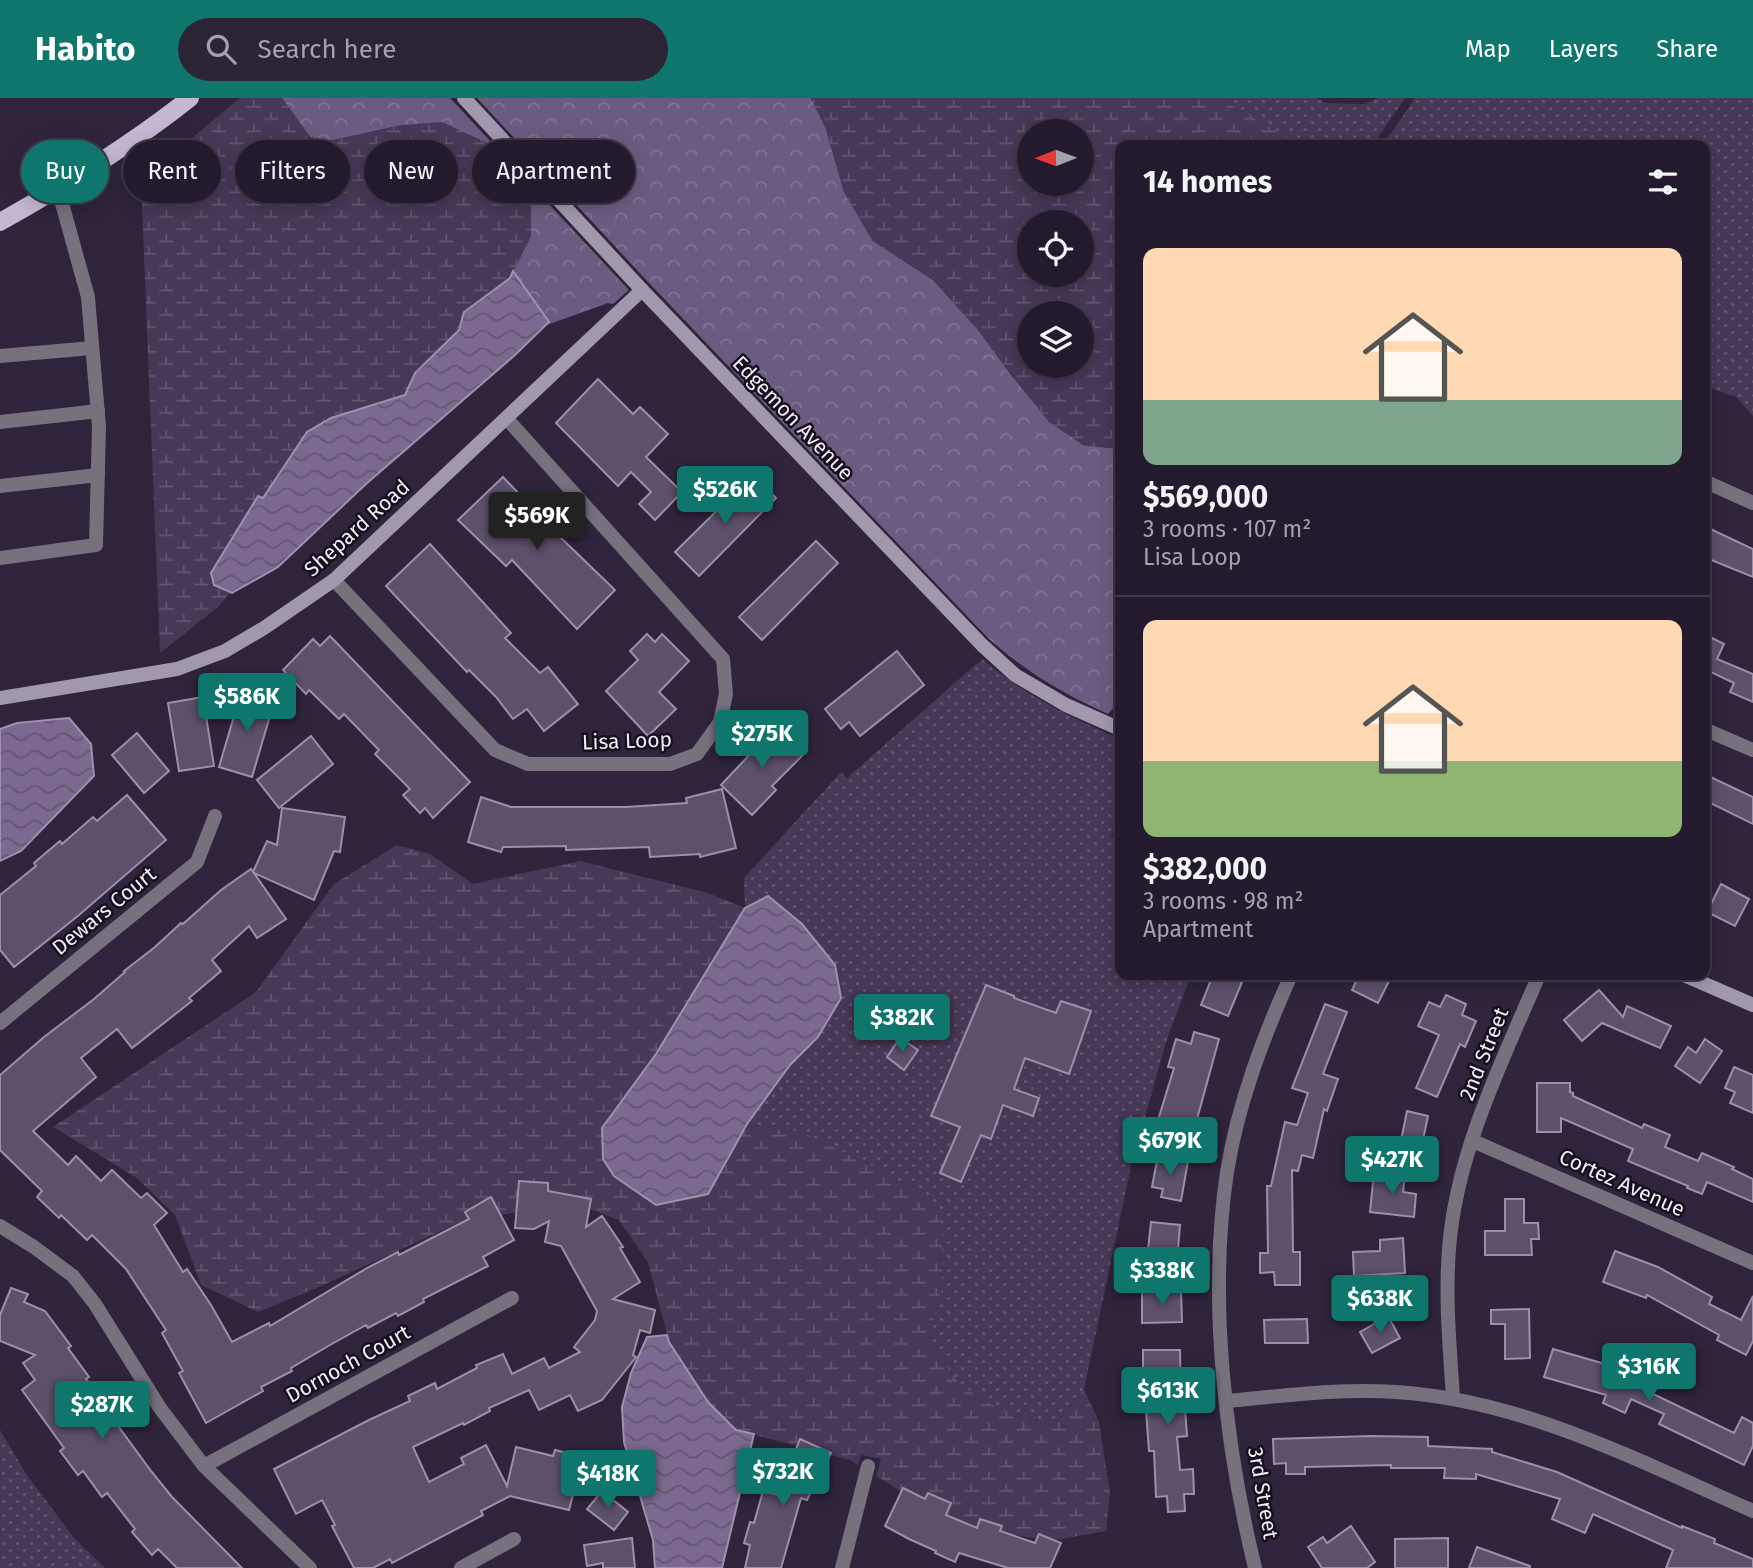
<!DOCTYPE html>
<meta charset="utf-8">
<style>
:root{--surface:#231b2d;--page:#2b2435;--text:#f1f3f6;--muted:#a3a1aa;--line:#403949;--accent:#0f766e}
body{margin:0;font-family:"Fira Sans",sans-serif;background:var(--page);color:var(--text);height:100vh;display:flex;flex-direction:column;font-size:26px;white-space:nowrap}
*{box-sizing:border-box;margin:0}
p{font-size:23px;color:var(--muted)}
.icon{flex:none;width:38px;height:38px;fill:none;stroke:currentColor;stroke-width:2;stroke-linecap:round;stroke-linejoin:round}
.map{position:relative;flex:1;overflow:hidden}
.panel{position:absolute;left:1115px;top:42px;width:595px;height:840px;display:flex;flex-direction:column;background:var(--surface);border-radius:14px;box-shadow:0 4px 18px #0003,0 0 0 2px var(--line)}
.panel>*{flex:none}
.top-card{position:absolute;left:21px;top:42px;width:665px;height:63px;display:flex;gap:14px}
.needle{width:46px;rotate:269deg}
.buttons{position:absolute;left:1017px;top:21px;display:grid;gap:14px}
.buttons a{display:grid;place-items:center;width:77px;height:77px;border-radius:50%;background:var(--surface);box-shadow:0 4px 18px #0003,0 0 0 2px var(--line);font-size:35px}
.price{position:absolute;translate:-50% -60px;padding:0 16px;border-radius:7px;background:var(--accent);color:#fff;font-size:23px;line-height:46px;filter:drop-shadow(0 2px 4px #0008)}
.price::after{content:'';position:absolute;left:50%;top:42px;width:21px;height:16px;margin-left:-10px;background:inherit;clip-path:polygon(0 0,100% 0,50% 100%)}
.price.selected{background:#222;color:#fff}
ul{padding:0;list-style:none}
li{display:grid;align-content:center;gap:14px;height:371px;padding:0 28px}
li+li{border-top:2px solid var(--line)}
li span{display:grid;place-items:center;height:217px;border-radius:14px;color:#555}
li>.icon{margin-inline-start:auto}
span .icon{width:126px;height:126px;fill:#fffc;stroke-width:1}
li b{font-size:30px}
h2{display:flex;justify-content:space-between;align-items:center;height:84px;padding:0 28px;font-size:30px}
.tag{padding:0 24px;border-radius:32px;background:var(--surface);box-shadow:0 4px 18px #0003,0 0 0 2px var(--line);font-size:24px;line-height:63px}
.tag.selected{background:var(--accent);color:#fff}
header{display:flex;align-items:center;gap:42px;box-sizing:border-box;height:98px;padding:0 35px;background:var(--accent);color:#fff}
header strong{font-size:33px}
nav{display:flex;gap:38px;margin-inline-start:auto;font-size:24px}
.search{width:490px;height:63px;background:var(--page);display:flex;align-items:center;gap:18px;box-sizing:border-box;padding:0 24px;border-radius:38px;color:var(--muted);font-size:26px}
.map>svg:first-child{display:block}
.green{fill:url(#green-dots)}
.forest{fill:url(#forest-crowns)}
.wetland{fill:url(#wetland-marsh);fill-rule:evenodd}
.water{fill:url(#water-waves);stroke:#9f90b0;stroke-width:2}
.building{fill:#5d506b;stroke:#9c8fac;stroke-width:2}
.lines{fill:none;stroke-linecap:round;stroke-linejoin:round}
.street{stroke:#76717d;stroke-width:14}
.secondary{stroke:#a198ad;stroke-width:14}
.primary{stroke:#c3b7d1;stroke-width:18}
.labels{text-anchor:middle;dominant-baseline:central;stroke-width:5;stroke-linejoin:round;paint-order:stroke}
.street-label{font-size:21px;fill:#f3ecfc;stroke:#15101b}
</style>
<header>
<strong>Habito</strong>
<div class="search"><svg class="icon" aria-label="search" viewBox="0 0 24 24"><circle cx="10" cy="10" r="6"/><path d="M15 15l6 6"/></svg>Search here</div>
<nav><a>Map</a><a>Layers</a><a>Share</a></nav>
</header>
<div class="map">
<svg width="1753" height="1470" viewBox="0 0 1753 1470">
<defs>
<pattern id="green-dots" width="8" height="8" patternUnits="userSpaceOnUse" patternTransform="scale(1.75)"><rect width="8" height="8" fill="#473857"/><path d="M2 2h.1M6 6h.1" fill="none" stroke="#625570" stroke-width="1.8" stroke-linecap="round"/></pattern>
<pattern id="forest-crowns" width="20" height="18" patternUnits="userSpaceOnUse" patternTransform="scale(1.75)"><rect width="20" height="18" fill="#6c5b80"/><path d="M2 6a3 3 0 1 1 6 0M12 15a3 3 0 1 1 6 0" fill="none" stroke="#817393"/></pattern>
<pattern id="wetland-marsh" width="20" height="14" patternUnits="userSpaceOnUse" patternTransform="scale(1.75)"><rect width="20" height="14" fill="#473857"/><path d="M1 5h8M5 5V1M11 12h8M15 12V8" fill="none" stroke="#625570"/></pattern>
<pattern id="water-waves" width="16" height="10" patternUnits="userSpaceOnUse" patternTransform="scale(1.75)"><rect width="16" height="10" fill="#7b698f"/><path d="M0 5q4-4 8 0t8 0" fill="none" stroke="#62586e"/></pattern>
</defs>
<rect width="100%" height="100%" fill="#2f243c"/>
<g class="green">
<path d="M1219 0H1317L1325 5 1365 6 1378 0H1405L1373 47H1301Z"/>
<path d="M1415 0H1753V318L1736 299 1705 288 1704 47H1383Z"/>
<path d="M982 561C1024 597 1070 619 1120 641V711L1111 739 1120 743V877H1191L1167 941 1132 1064 1084 1291 1054 1328 996 1309 960 1287 928 1243 942 1189 886 1075 802 1034 747 1026 790 967 818 939 768 798 745 810 744 780 841 674 847 680Z"/>
<path d="M0 1332 25 1374 73 1439 105 1470H0Z"/>
</g>
<g class="forest">
<path d="M282 0H450L629 192 613 206 608 205 544 228 548 224 513 173 531 138 402 27 329 43 310 39Z"/>
<path d="M477 0H811L826 31 844 94 873 143 933 182 979 233 1011 277 1083 347 1120 351V602L1108 616C1062 595 1028 575 989 541L650 186Z"/>
</g>
<g class="wetland">
<path d="M240 0H282L310 39 329 43 402 27 442 24 492 47 531 100V138L510 180 464 214 459 231 415 275 406 297 331 320 282 373 262 400 258 398 214 487 231 494 218 509 160 555 141 83Z"/>
<path d="M811 0H1219L1301 47H1120V351L1083 347 1049 324 1011 277 979 233 933 182 873 143 844 94 826 31ZM1082 33V86H1029V33ZM1082 124V177H1029V124ZM1029 215H1082V268H1029Z"/>
<path d="M397 747 430 756 473 786 580 763 708 795 745 810 656 956 602 1030 603 1062 614 1078 656 1107 708 1096 747 1026 802 1034 886 1075 931 1102 942 1131V1189L928 1243 960 1287 996 1309 1054 1328 1084 1291 1099 1324 1110 1395 1106 1433 1050 1443 955 1426 876 1378 881 1361 861 1357 858 1367 850 1362 736 1332 708 1304 669 1244 648 1164 619 1122 571 1104 458 1125 319 1189 258 1214 201 1187 175 1117 137 1080 53 1029 256 894 334 786Z"/>
</g>
<g class="water">
<path d="M513 173 549 224 515 257 366 386 278 469 232 495 214 487 211 475 258 398 263 400 307 334 331 320 405 297 415 275 459 232 464 214 510 180Z"/>
<path d="M69 620 91 646 94 678 21 753 0 763V631L17 625Z"/>
<path d="M768 798 802 826 835 867 841 900 818 939 790 967 747 1026 708 1096 656 1107 614 1078 603 1061 602 1030 656 956 745 810Z"/>
<path d="M667 1237 669 1244 708 1304 736 1332 754 1336 722 1470H655L653 1442 624 1344 622 1309 631 1275 647 1239Z"/>
</g>
<g class="building">
<path d="M598 281 633 316 640 309 668 336 646 359 682 394 655 422 639 406 651 394 631 374 618 388 556 325Z"/>
<path d="M753 377 776 400 699 478 675 454Z"/>
<path d="M503 379 558 437 615 492 577 531 512 462 506 468 458 422Z"/>
<path d="M1704 428 1753 451V479L1704 459Z"/>
<path d="M816 443 838 465 762 542 739 519Z"/>
<path d="M430 446 511 535 505 540 540 575 548 569 578 606 544 633 527 611 513 621 496 599 469 572 467 574 386 488Z"/>
<path d="M647 536 655 544 662 536 689 563 659 594 676 611 648 638 606 593 638 562 630 553Z"/>
<path d="M1704 536 1724 546 1717 561 1753 576V604L1730 594 1734 585 1711 574 1704 588Z"/>
<path d="M330 538 470 684 433 720 425 710 420 715 403 697 410 691 375 656 379 652 344 616 339 621 309 592 306 596 283 572 313 541 320 548Z"/>
<path d="M897 553 924 587 860 638 849 624 841 631 825 611Z"/>
<path d="M242 591 275 601 252 679 219 669Z"/>
<path d="M203 599 214 668 179 673 168 605Z"/>
<path d="M771 626 802 658 772 688 776 692 752 717 721 687 753 653 748 648Z"/>
<path d="M137 635 169 673 144 695 112 657Z"/>
<path d="M311 638 333 666 279 710 257 682Z"/>
<path d="M1704 676 1753 699V726L1704 702Z"/>
<path d="M722 691 736 750 700 759V756L650 759 649 749 566 752V748L503 749 501 754 468 744 481 699 511 709H626L687 705 686 700Z"/>
<path d="M127 697 166 742 79 817 14 869 0 852V797L36 768 34 765 60 743 62 746 93 719 97 723Z"/>
<path d="M282 710 345 719 340 754 334 753 314 802 254 775 286 821 257 840 249 828 212 862 221 873 189 900 192 903 132 950 117 931 81 960 96 979 33 1033 68 1067 76 1058 101 1083 112 1072 141 1100 147 1095 167 1115 154 1127 183 1174 187 1171 211 1207 232 1244 269 1225 270 1228 367 1170 398 1154 399 1157 469 1121 465 1114 491 1099 514 1142 483 1159 488 1168 423 1201 424 1204 398 1218 396 1215 368 1230 366 1227 330 1247 291 1270 292 1273 261 1289 263 1293 206 1325 179 1275 183 1273 162 1235 166 1232 126 1171 92 1137 87 1142 61 1117 59 1120 37 1099 42 1093 0 1052V977L44 939 94 901 125 874 124 873 155 849 181 825 183 826 221 792 251 771 253 774 267 743 277 747Z"/>
<path d="M1721 786 1749 801 1735 828 1707 814Z"/>
<path d="M1213 877H1224L1242 884 1228 918 1201 907Z"/>
<path d="M1359 877H1392L1378 905 1352 892Z"/>
<path d="M986 887 1014 898V900L1056 915 1061 903 1091 913 1069 976 1025 960 1014 991 1039 1000 1033 1018 1003 1007 991 1041 981 1037 961 1084 940 1075 960 1029 931 1018Z"/>
<path d="M1599 892 1623 919 1627 908 1671 928 1660 950 1602 925 1582 943 1564 922Z"/>
<path d="M1446 897 1466 906 1462 917 1476 923 1465 949 1460 946 1437 999 1416 990 1439 937 1418 928 1429 904 1440 909Z"/>
<path d="M1325 906 1347 914 1323 976 1338 981 1327 1013 1324 1011 1313 1060 1302 1057 1298 1073 1292 1072 1293 1154H1300V1187H1275L1274 1174 1260 1175V1155H1268L1267 1088H1271L1285 1024 1297 1027 1308 995 1292 990Z"/>
<path d="M1194 934 1219 941 1194 1032 1158 1022 1174 970 1168 969 1176 941 1191 946Z"/>
<path d="M900 940 918 952 904 972 887 959Z"/>
<path d="M1705 941 1722 953 1700 985 1675 968 1688 949 1696 955Z"/>
<path d="M1734 969 1753 977V1015L1730 1005 1735 994 1725 990Z"/>
<path d="M1537 985H1570V994L1573 995V998L1642 1030 1644 1026 1670 1037 1665 1049 1698 1063 1702 1055 1734 1069 1732 1071 1753 1081V1104L1707 1084 1702 1096 1687 1090 1688 1088 1628 1063 1633 1051 1561 1020V1034H1537Z"/>
<path d="M1407 1013 1428 1018 1418 1066 1397 1062Z"/>
<path d="M1158 1057 1188 1063 1181 1103 1161 1099 1163 1091 1152 1089Z"/>
<path d="M1374 1074 1405 1078 1403 1094 1416 1096 1414 1119 1370 1114Z"/>
<path d="M519 1083 548 1085V1093L591 1101 586 1129 602 1118 623 1149 620 1150 640 1184 613 1201 655 1212 650 1235 640 1232 633 1257 636 1259 602 1302 578 1313 570 1297 539 1312 529 1292 489 1310 490 1313 464 1327 463 1325 413 1349 429 1384 464 1366 461 1360 486 1347 507 1388 516 1349 553 1358 555 1352 583 1359 569 1412 510 1398 481 1413 483 1417 392 1465 390 1461 373 1470H354L332 1428 335 1427 322 1402 296 1416 274 1371 369 1322 410 1303 408 1298 435 1285 437 1291 477 1270 476 1267 503 1256 512 1276 544 1260 549 1270 580 1254 574 1249 595 1222 597 1213 561 1148 545 1144 549 1123 534 1131 515 1130Z"/>
<path d="M1505 1101H1524V1125H1538L1539 1141H1531L1532 1157H1485V1133H1505Z"/>
<path d="M1151 1124 1180 1127 1177 1164 1147 1161Z"/>
<path d="M1403 1140 1405 1175 1354 1178 1353 1154 1380 1153V1142Z"/>
<path d="M1615 1153 1658 1169 1712 1199 1709 1206 1741 1222 1753 1198V1243L1746 1257 1717 1242 1719 1237 1647 1197 1646 1200 1603 1184Z"/>
<path d="M11 1190 28 1196 24 1204 45 1213 71 1248 68 1250 89 1279 86 1281 107 1309 105 1310 151 1373 172 1399 242 1470H177L158 1451 152 1457 132 1434 135 1431 107 1395 102 1399 83 1373 78 1377 60 1353 64 1350 22 1292 35 1282 23 1265 35 1257 0 1243V1217Z"/>
<path d="M1181 1192 1182 1224 1142 1225V1193Z"/>
<path d="M1529 1211 1530 1260 1505 1261V1226H1491V1212Z"/>
<path d="M1388 1218 1400 1240 1372 1255 1360 1234Z"/>
<path d="M1307 1221 1308 1245H1265L1264 1222Z"/>
<path d="M1553 1251 1619 1270 1620 1268 1654 1284 1649 1294 1734 1335 1742 1319 1753 1325V1348L1744 1367 1659 1326 1664 1316 1631 1301 1625 1315 1603 1305 1606 1297 1544 1279Z"/>
<path d="M1143 1252H1180L1181 1310 1185 1309 1187 1338 1177 1339 1180 1372 1193 1371 1194 1396H1184L1185 1413 1168 1414 1167 1398 1156 1399 1154 1353H1149L1146 1312 1156 1311 1155 1280H1143Z"/>
<path d="M1372 1338 1428 1339V1348L1492 1351V1354L1557 1374 1682 1430V1428L1715 1441 1714 1445 1753 1461V1470H1666L1673 1452 1593 1416 1585 1435 1552 1421 1560 1401 1476 1376V1381L1444 1380 1445 1370H1391V1367L1305 1369V1376H1286V1365L1274 1366 1273 1341Z"/>
<path d="M800 1341 831 1355 807 1402 801 1400 781 1470H745L750 1447 744 1445 750 1424 754 1425 763 1393 778 1397Z"/>
<path d="M903 1390 925 1401 928 1395 951 1405 946 1417 977 1430 980 1421 1002 1428 1000 1433 1035 1445 1039 1436 1061 1445 1050 1470H1008L959 1455 955 1464 935 1455 936 1453 909 1441 885 1428Z"/>
<path d="M602 1393 628 1414 614 1432 587 1411Z"/>
<path d="M1351 1428 1375 1464 1367 1470H1322L1308 1449 1323 1439 1327 1445Z"/>
<path d="M632 1440 635 1470H603V1465L587 1468 584 1447Z"/>
<path d="M1448 1440V1470H1395V1441Z"/>
<path d="M1477 1449 1530 1468V1470H1469Z"/>
</g>
<g class="lines">
<g class="street">
<path d="M0 258 92 250"/>
<path d="M0 324 98 313"/>
<path d="M1704 383 1753 405"/>
<path d="M0 388 98 377"/>
<path d="M0 460 96 447 99 329 88 199 58 91"/>
<path d="M334 482 495 652 528 666H670L697 656 720 624 726 596 723 561 507 321"/>
<path d="M1704 631 1753 652"/>
<path d="M0 925 197 764 215 718"/>
<path d="M1473 1043 1753 1165"/>
<path d="M0 1128 34 1149 73 1178 95 1206 160 1310 204 1368 310 1470"/>
<path d="M1453 1301C1450 1251 1445 1201 1449 1151 1456 1055 1502 964 1539 877"/>
<path d="M1226 1303C1283 1298 1339 1290 1396 1294 1524 1302 1638 1363 1753 1413"/>
<path d="M204 1368 512 1200"/>
<path d="M461 1470 514 1441"/>
<path d="M842 1470 868 1368"/>
<path d="M1255 1470C1225 1347 1208 1200 1227 1074 1238 1005 1263 940 1291 877"/>
</g>
<g class="secondary">
<path d="M464 0 642 192 982 547 1015 577 1066 607 1120 631"/>
<path d="M0 600 177 571 225 553 264 530 334 482 642 192"/>
<path d="M1684 877 1753 907"/>
</g>
<path class="primary" d="M0 124C66 87 131 47 190 0"/>
</g>
<g class="labels">
<g class="street-label">
<text transform="translate(793 320) rotate(46)">Edgemon Avenue</text>
<text transform="translate(357 430) rotate(-42)">Shepard Road</text>
<text transform="translate(627 643) rotate(-2)">Lisa Loop</text>
<text transform="translate(104 813) rotate(-39)">Dewars Court</text>
<text transform="translate(1484 956) rotate(-68)">2nd Street</text>
<text transform="translate(1622 1085) rotate(24)">Cortez Avenue</text>
<text transform="translate(348 1266) rotate(-29)">Dornoch Court</text>
<text transform="translate(1263 1395) rotate(80)">3rd Street</text>
</g>
</g>
</svg>
<div class="buttons">
<a><svg class="needle" viewBox="-14 -14 28 28"><path d="M0-13l5 13h-10z" fill="#e53935"/><path d="M0 13l5-13h-10z" fill="#a3a1aa"/></svg></a>
<a><svg class="icon" aria-label="locate" viewBox="0 0 24 24"><circle cx="12" cy="12" r="6"/><path d="M12 2v4M12 18v4M2 12h4M18 12h4"/></svg></a>
<a><svg class="icon" aria-label="layers" viewBox="0 0 24 24"><path d="M12 4l9 5-9 5-9-5zM3 14l9 5 9-5"/></svg></a>
</div>
<b class="price" style="left:725px;top:428px">$526K</b>
<b class="price selected" style="left:537px;top:454px">$569K</b>
<b class="price" style="left:247px;top:635px">$586K</b>
<b class="price" style="left:762px;top:672px">$275K</b>
<b class="price" style="left:902px;top:956px">$382K</b>
<b class="price" style="left:1170px;top:1079px">$679K</b>
<b class="price" style="left:1392px;top:1098px">$427K</b>
<b class="price" style="left:1162px;top:1209px">$338K</b>
<b class="price" style="left:1380px;top:1237px">$638K</b>
<b class="price" style="left:1649px;top:1305px">$316K</b>
<b class="price" style="left:1168px;top:1329px">$613K</b>
<b class="price" style="left:102px;top:1343px">$287K</b>
<b class="price" style="left:783px;top:1410px">$732K</b>
<b class="price" style="left:608px;top:1412px">$418K</b>
<div class="top-card">
<a class="tag selected">Buy</a>
<a class="tag">Rent</a>
<a class="tag">Filters</a>
<a class="tag">New</a>
<a class="tag">Apartment</a>
</div>
<section class="panel">
<h2>14 homes<svg class="icon" aria-label="filters" viewBox="0 0 24 24"><path d="M4 7h16M4 17h16"/><circle cx="9" cy="7" r="2"/><circle cx="15" cy="17" r="2"/></svg></h2>
<ul>
<li><span style="background:linear-gradient(#ffd9b3 70%,#7fa58c 0)"><svg class="icon" aria-label="home" viewBox="0 0 24 24"><path d="M3 11l9-7 9 7M6 9v11h12V9"/></svg></span><div><b>$569,000</b><p>3 rooms · 107 m²</p><p>Lisa Loop</p></div></li>
<li><span style="background:linear-gradient(#ffd9b3 65%,#8fb573 0)"><svg class="icon" aria-label="home" viewBox="0 0 24 24"><path d="M3 11l9-7 9 7M6 9v11h12V9"/></svg></span><div><b>$382,000</b><p>3 rooms · 98 m²</p><p>Apartment</p></div></li>
</ul>
</section>
</div>
